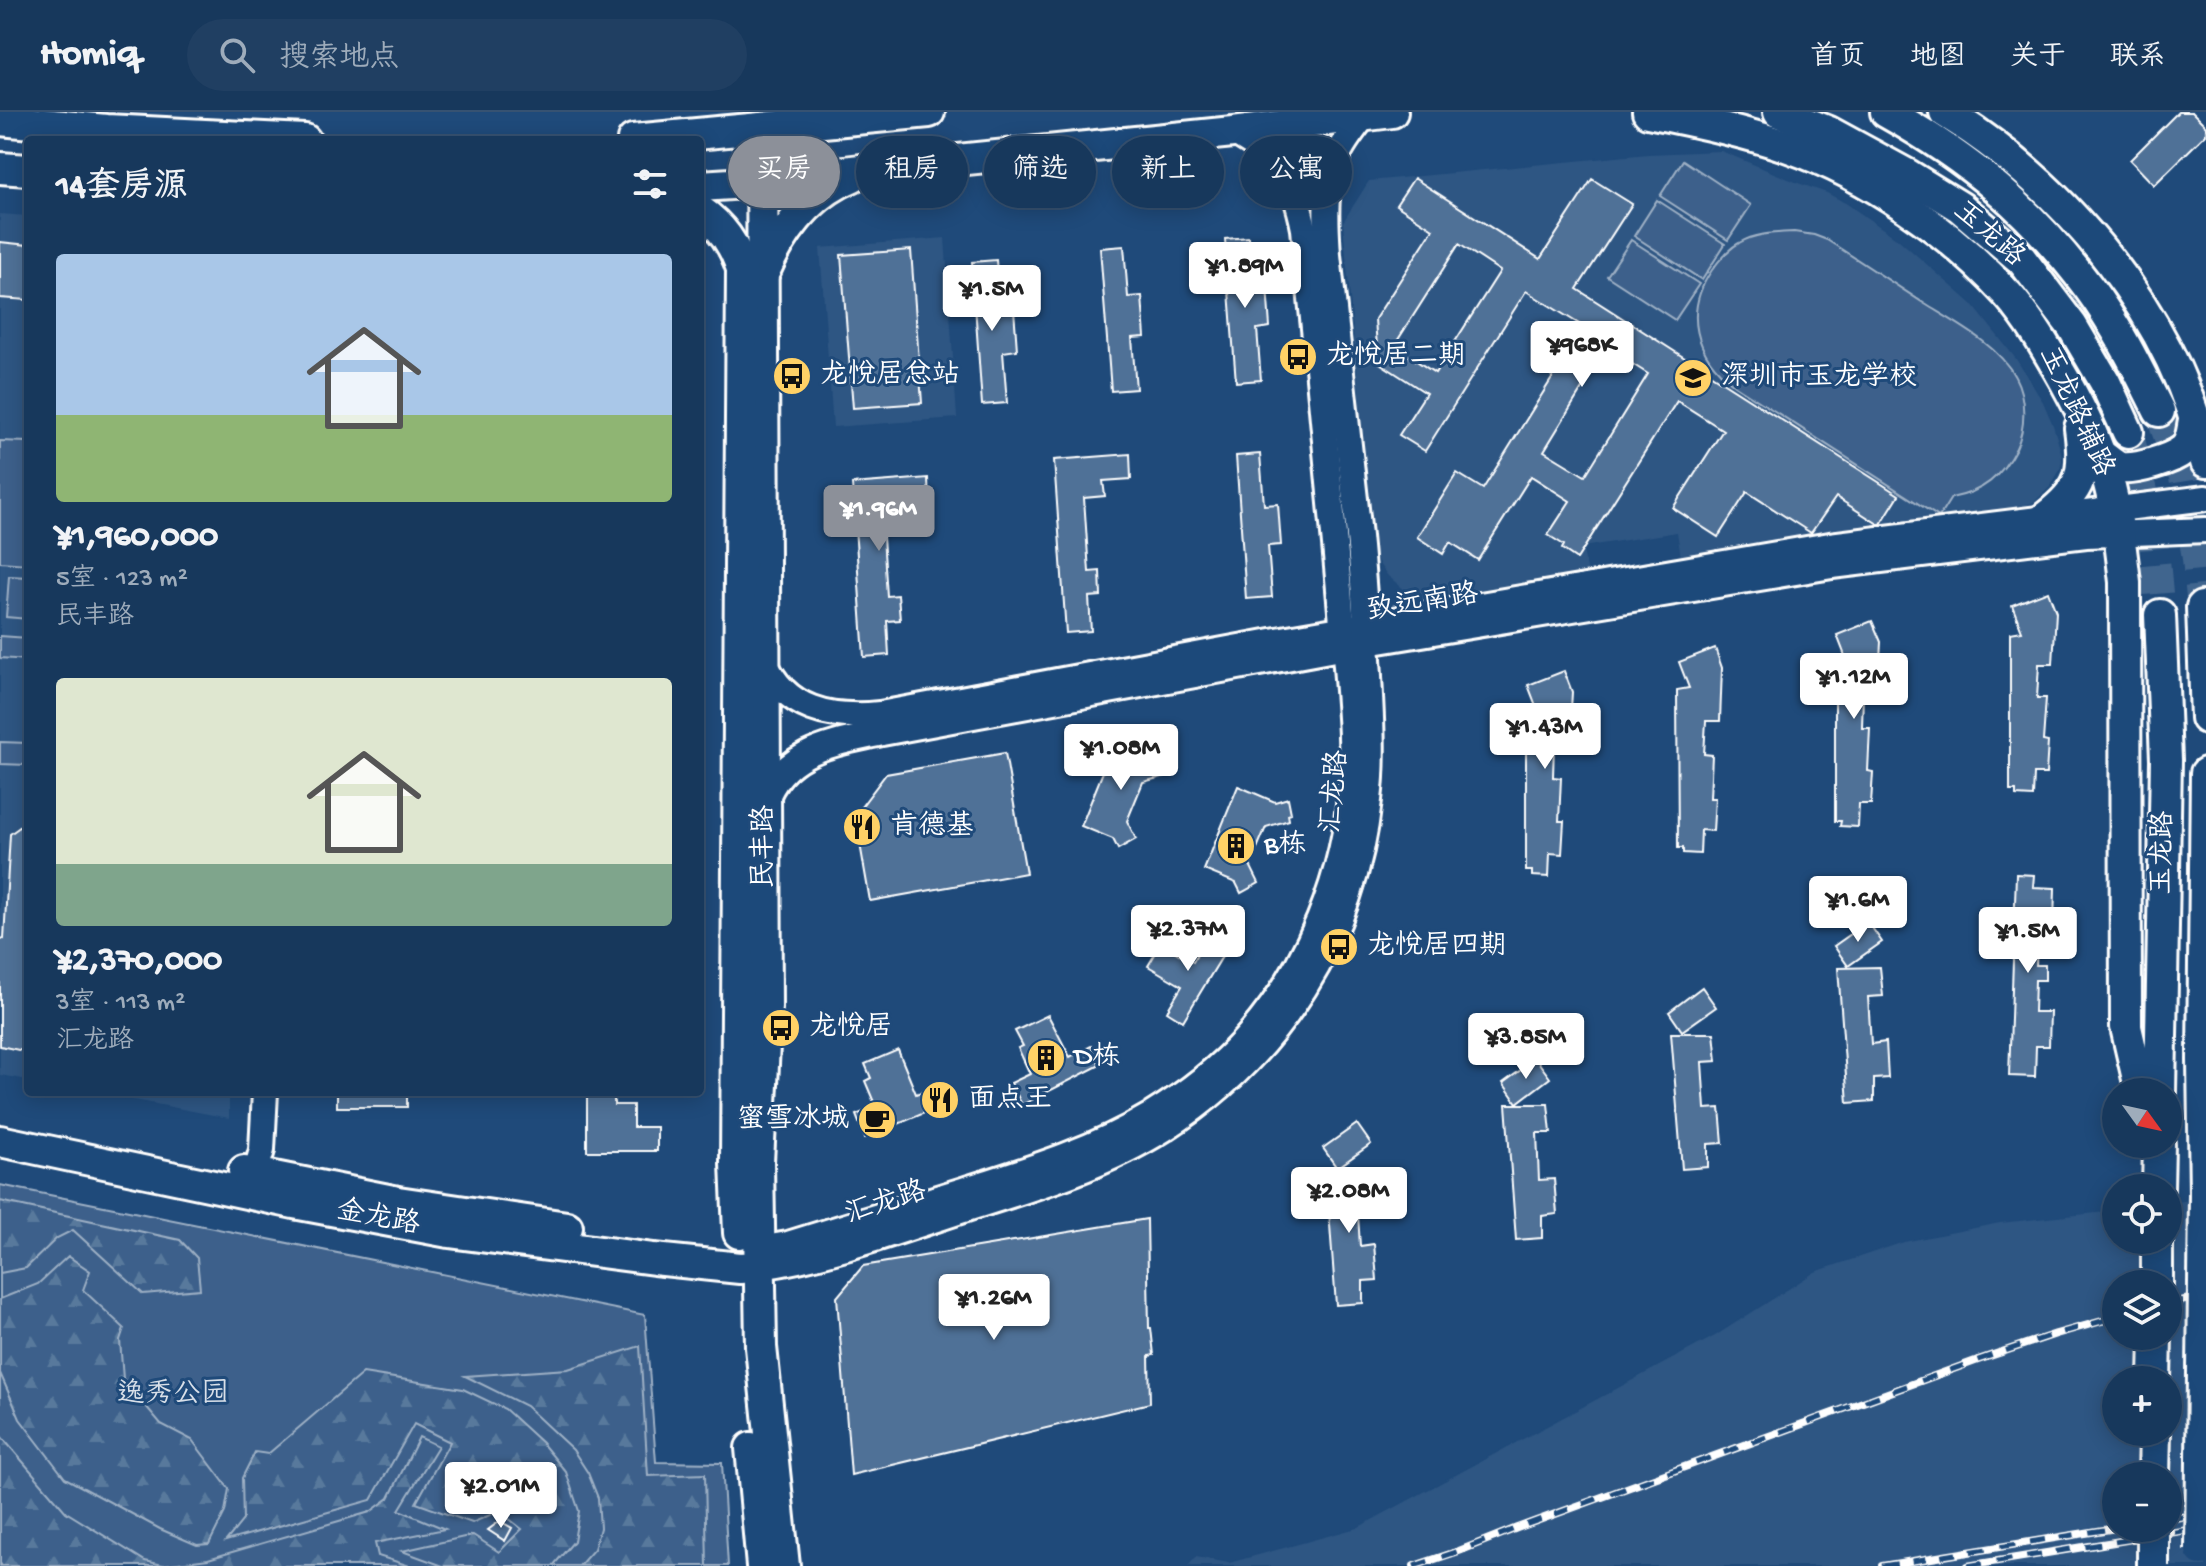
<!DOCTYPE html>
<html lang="zh">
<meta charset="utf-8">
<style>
:root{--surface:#17385c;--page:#203f62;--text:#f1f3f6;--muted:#9eacbb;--line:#365272;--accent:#8c9099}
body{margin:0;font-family:"Gochi Hand","LXGW WenKai TC",sans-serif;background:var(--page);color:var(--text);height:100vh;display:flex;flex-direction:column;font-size:30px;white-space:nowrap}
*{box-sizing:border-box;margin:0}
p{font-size:26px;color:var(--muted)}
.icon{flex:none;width:44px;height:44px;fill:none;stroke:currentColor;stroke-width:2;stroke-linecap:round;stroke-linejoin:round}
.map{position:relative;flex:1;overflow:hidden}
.drawer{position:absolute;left:24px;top:24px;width:680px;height:960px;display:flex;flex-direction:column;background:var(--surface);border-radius:8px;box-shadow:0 4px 20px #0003,0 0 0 2px var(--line)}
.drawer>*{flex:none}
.top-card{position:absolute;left:728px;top:24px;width:760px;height:72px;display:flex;gap:16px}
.needle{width:52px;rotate:123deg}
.tools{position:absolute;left:2102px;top:966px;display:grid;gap:16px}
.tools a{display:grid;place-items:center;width:80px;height:80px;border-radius:50%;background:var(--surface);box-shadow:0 4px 20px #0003,0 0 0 2px var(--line);font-size:40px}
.price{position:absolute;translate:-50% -68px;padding:0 18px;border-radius:8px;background:#fff;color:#222;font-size:26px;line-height:52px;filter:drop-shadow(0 2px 4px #0008)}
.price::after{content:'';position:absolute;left:50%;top:48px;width:24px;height:18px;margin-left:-12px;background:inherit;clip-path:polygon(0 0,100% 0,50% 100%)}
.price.selected{background:var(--accent);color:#fff}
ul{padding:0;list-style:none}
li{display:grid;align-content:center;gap:16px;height:424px;padding:0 32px}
li span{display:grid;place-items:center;height:248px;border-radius:8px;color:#555}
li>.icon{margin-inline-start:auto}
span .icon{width:144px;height:144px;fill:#fffc;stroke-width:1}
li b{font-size:34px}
h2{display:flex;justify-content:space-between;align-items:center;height:96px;padding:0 32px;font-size:34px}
.pill{padding:0 28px;border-radius:36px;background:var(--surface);box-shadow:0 4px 20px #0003,0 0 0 2px var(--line);font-size:28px;line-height:72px}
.pill.selected{background:var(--accent);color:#fff}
header{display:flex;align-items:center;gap:48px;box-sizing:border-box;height:112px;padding:0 40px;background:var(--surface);border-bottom:2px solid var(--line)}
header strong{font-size:38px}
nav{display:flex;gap:44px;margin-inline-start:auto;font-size:28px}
.search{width:560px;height:72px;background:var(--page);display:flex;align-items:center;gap:20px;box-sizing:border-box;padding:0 28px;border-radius:44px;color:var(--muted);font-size:30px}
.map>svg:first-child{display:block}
.built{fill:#2e5683;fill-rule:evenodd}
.green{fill:#3c618b;stroke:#9eb0c5;stroke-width:2}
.forest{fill:url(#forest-firs);stroke:#9eb0c5;stroke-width:2}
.building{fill:#507197;stroke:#fff;stroke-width:2;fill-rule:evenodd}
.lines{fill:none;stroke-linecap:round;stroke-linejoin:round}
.major-tunnel{stroke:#41658e;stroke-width:30;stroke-dasharray:30 15;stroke-linecap:butt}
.minor-casing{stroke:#fff;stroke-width:30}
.major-casing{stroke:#fff;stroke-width:36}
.minor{stroke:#1f4a7a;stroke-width:24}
.major{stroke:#1f4a7a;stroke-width:30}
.rail-casing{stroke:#fff;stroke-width:8}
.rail{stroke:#1f4a7a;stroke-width:5;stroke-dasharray:15;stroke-linecap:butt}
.major-bridge-casing{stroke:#fff;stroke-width:36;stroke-linecap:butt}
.major-bridge{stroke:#1f4a7a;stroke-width:30}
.labels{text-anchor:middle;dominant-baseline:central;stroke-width:6;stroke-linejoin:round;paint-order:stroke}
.street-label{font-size:28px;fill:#fff;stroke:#1f4a7a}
.poi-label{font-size:28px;fill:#fff;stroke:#1f4a7a;text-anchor:start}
.park-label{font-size:28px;fill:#d8dfe8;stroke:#1f4a7a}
</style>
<header>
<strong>Homiq</strong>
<div class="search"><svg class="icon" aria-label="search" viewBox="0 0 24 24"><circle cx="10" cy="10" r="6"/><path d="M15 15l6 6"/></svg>搜索地点</div>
<nav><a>首页</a><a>地图</a><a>关于</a><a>联系</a></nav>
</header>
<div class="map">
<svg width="2206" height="1454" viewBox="0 0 2206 1454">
<defs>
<pattern id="forest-firs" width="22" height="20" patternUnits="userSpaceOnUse" patternTransform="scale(2)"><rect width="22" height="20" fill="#3c618b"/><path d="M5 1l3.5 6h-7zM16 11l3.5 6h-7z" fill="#59799c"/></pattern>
</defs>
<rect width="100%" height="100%" fill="#1f4a7a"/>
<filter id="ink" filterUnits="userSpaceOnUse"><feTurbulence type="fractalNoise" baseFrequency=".0125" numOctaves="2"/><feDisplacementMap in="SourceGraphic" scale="16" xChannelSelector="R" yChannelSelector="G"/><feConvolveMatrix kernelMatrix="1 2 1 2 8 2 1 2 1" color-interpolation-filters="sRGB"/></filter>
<g filter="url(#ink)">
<g class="built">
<path d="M1721 39 1798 71 1827 81 1847 92 1899 128 1972 192 2016 247 2043 290 2053 313 2061 340 2062 349 2060 358 2050 375 2034 390 2013 398 1682 452 1677 420 1582 435 1588 461 1445 489 1431 488 1412 484 1388 464 1379 452 1373 437 1343 110 1369 69 1648 42Z"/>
<path d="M0 102 28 104V968L0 963Z"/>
<path d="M945 126 957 306 833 315 820 136Z"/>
<path d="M93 980H229V1006Z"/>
<path d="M2206 1086V1454H1188L1196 1445 1229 1451 1357 1416 1715 1224 1815 1160 1904 1130 2000 1111 2116 1099V1128H2168V1091ZM2116 1172H2168V1224H2116ZM2116 1268H2168V1320H2116ZM2116 1364H2168V1416H2116Z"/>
</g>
<g class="green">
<path d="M1683 48 1751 93 1728 128 1660 84Z"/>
<path d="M1657 88 1725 132 1702 168 1634 124Z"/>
<path d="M1794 120 1814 123 1827 128C1860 149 1893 171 1925 192 1954 210 1999 233 2015 265 2026 285 2026 316 2016 336 2001 365 1983 380 1951 386L1939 405 1734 273C1695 243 1683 200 1712 158 1720 147 1728 137 1739 131 1756 121 1775 121 1794 120Z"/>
<path d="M1631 128 1699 172 1675 208 1607 164Z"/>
<path d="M0 329 28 330V452L0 450Z"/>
<path d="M9 464 28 465V507L6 505Z"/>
<path d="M0 524 28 526V548L0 546Z"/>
<path d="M0 630 28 631V653L0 652Z"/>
<path d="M0 1073 645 1203 656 1350 722 1351 728 1454H0Z"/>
</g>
<g class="forest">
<path d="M0 1089 180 1128 197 1146 200 1177 143 1182 73 1118 57 1126 26 1156 0 1161Z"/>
<path d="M68 1144 90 1159 83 1178 124 1216 120 1228 123 1267 161 1312 192 1328 229 1377 225 1400 209 1432 197 1433 160 1417 65 1366 20 1307 0 1261V1187L38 1172Z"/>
<path d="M640 1234 648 1364 705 1362 707 1454H579L594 1437 600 1416 598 1386 588 1361 573 1338 526 1294 465 1264 568 1257Z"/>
<path d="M363 1261 463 1277 505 1297 542 1331 566 1360 579 1399 574 1429 553 1454H443L402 1439 473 1423 499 1440 522 1417 499 1399 472 1411 416 1391 450 1330 414 1312 371 1388 226 1429 243 1408 242 1366 255 1340 268 1342Z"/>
<path d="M0 1323 66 1400 145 1449 163 1453 208 1447 370 1400 389 1386 419 1325 438 1334 399 1398 445 1417 375 1431 378 1444 410 1454H2L0 1451Z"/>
</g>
<g class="building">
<path d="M2178 0H2192L2206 14V22L2154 73 2130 48Z"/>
<path d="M1414 66 1540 147 1592 67 1632 92 1577 177 1899 383 1881 412H1878L1836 385 1811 421 1747 380 1718 425 1673 396 1723 318 1677 289 1577 447 1562 437 1564 433 1548 423 1570 389 1531 364 1478 448 1450 430 1443 442 1417 425 1457 361 1483 377 1584 215 1526 179 1425 339 1399 323 1426 281 1378 250 1375 207 1433 117 1396 93ZM1459 132 1500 159 1435 261 1394 234ZM1607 236 1648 262 1585 364 1544 339Z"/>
<path d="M1249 125 1253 176 1267 174 1270 215 1257 217 1261 268 1236 270 1225 127Z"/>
<path d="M0 130 28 133V188L0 186Z"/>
<path d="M1124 134 1128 185 1142 184 1145 225 1132 226 1136 277 1111 279 1100 136Z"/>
<path d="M911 138 922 291 853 296 841 143Z"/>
<path d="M996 148 1000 199 1014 197 1017 238 1003 240 1007 291 982 293 972 150Z"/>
<path d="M1130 342 1131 367 1103 369 1105 384 1084 386 1089 460 1100 459 1101 484 1089 485 1091 519 1066 521 1054 348Z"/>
<path d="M1260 342 1264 393 1278 392 1281 433 1268 434 1272 485 1246 487 1236 344Z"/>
<path d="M928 366 929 391 902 392 903 408 882 410 887 484 898 483 900 508 887 509 889 543 864 545 852 372Z"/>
<path d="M2048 479 2056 500 2053 552H2039L2037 586H2046L2043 629 2048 630 2046 662H2034L2033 685 2016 684V679H2010V521L2022 519 2012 493Z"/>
<path d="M1872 509 1881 530 1878 582H1863L1862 616H1870L1868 659 1873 660 1871 692H1859L1858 715 1840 714 1841 709H1835V551L1847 549 1837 523Z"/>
<path d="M1715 536 1722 556 1720 609H1706L1704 642 1712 643 1710 686H1715L1713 719 1701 718 1700 742 1683 741V736H1678L1677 578 1689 576 1679 550Z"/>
<path d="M1564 559 1572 580 1569 633 1554 632 1553 665 1561 666 1559 709H1564L1562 742 1550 741 1549 765 1532 764V759H1526V601L1538 599 1528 573Z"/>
<path d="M1115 630 1153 645 1164 642 1168 657 1165 658 1166 664 1143 670 1127 709 1136 727 1118 737 1113 727 1081 714Z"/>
<path d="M1005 641 1026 761 870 789 855 703 886 662Z"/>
<path d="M1238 674 1275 690 1288 686 1291 701 1288 702 1289 708 1266 715 1250 753 1259 771 1241 781 1236 771 1204 758Z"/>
<path d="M28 709V940L0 934V826L4 827 10 722Z"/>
<path d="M2016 762 2034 763 2033 775 2055 776 2054 813H2038L2036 853H2045V868H2035L2034 900H2050L2049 934H2036L2035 965 2009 964Z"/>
<path d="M1868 810 1882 830 1848 854 1834 834Z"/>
<path d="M1209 822 1221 830 1219 834 1226 838 1183 909 1167 899 1182 874 1148 854 1161 832 1193 850Z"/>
<path d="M1880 855 1883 884 1868 885 1871 932 1886 930 1888 966 1874 967V989L1848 991 1838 856Z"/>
<path d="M1702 875 1716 895 1682 919 1669 900Z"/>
<path d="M1048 903 1070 945 1091 934 1100 953 1022 993 1011 971 1030 962 1018 936 1023 934 1015 919Z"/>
<path d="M1671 921H1714L1717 949 1702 950 1705 997 1720 996 1723 1031 1708 1032V1055L1682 1057Z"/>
<path d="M898 938 916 982 939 973 946 992 865 1026 856 1003 876 995 865 969 871 966 865 952Z"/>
<path d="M1536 947 1550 966 1517 991 1503 971Z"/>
<rect x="337" y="980" width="70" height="15"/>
<path d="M587 980H614V993H633V1015H657V1039H587Z"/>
<path d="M1506 992H1548L1551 1021H1537L1539 1068 1554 1067 1557 1102 1542 1104V1126L1516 1128Z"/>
<path d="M1357 1012 1371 1032 1337 1056 1323 1036Z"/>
<path d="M1368 1057 1371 1086 1357 1087 1360 1134 1374 1132 1377 1168 1363 1169V1191L1336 1193 1326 1059Z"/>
<path d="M1147 1107 1149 1216H1151L1154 1243 1149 1244 1150 1291 851 1363 837 1185 863 1154Z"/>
<path d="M500 1409 512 1416 505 1429 488 1418Z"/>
</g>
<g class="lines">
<g class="major-tunnel">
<path d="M2159 299 2184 365 2197 446 2202 495"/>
<path d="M2128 320 2152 415 2160 503"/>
</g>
<g class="minor-casing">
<g id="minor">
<path d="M764 548C785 599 831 607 880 602L1288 526 1830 433 2206 386"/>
<path d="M765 690C784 637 834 632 882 621L1367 531 1832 454 2086 423 2206 418"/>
<path d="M255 1062 262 1038 265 980"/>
<path d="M759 1137 788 1132C846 1114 905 1096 963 1078 1026 1058 1093 1038 1151 1003 1185 982 1218 957 1245 927 1307 858 1346 762 1351 669 1353 631 1349 592 1346 554 1342 514 1339 474 1335 433 1325 328 1315 222 1304 117 1294 64 1279 46 1233 20"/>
<path d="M760 1155C835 1144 907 1116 979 1093 1043 1073 1107 1053 1164 1017 1279 944 1355 824 1369 688 1374 647 1371 605 1369 564 1366 510 1363 458 1357 405 1347 318 1338 231 1328 143 1326 110 1323 76 1337 45 1344 29 1355 16 1365 3"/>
</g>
</g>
<g class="major-casing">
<g id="major">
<path d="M1648 0C1695 9 1743 19 1789 35 1869 63 1951 120 2008 183 2031 209 2048 239 2065 269 2082 300 2099 333 2108 368 2117 401 2121 436 2125 470L2126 915 2141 980"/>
<path d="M1779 0 1829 20 1908 63 1960 95 2022 148 2072 214 2105 270 2128 320"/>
<path d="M1886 0C1970 47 2031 98 2089 176 2117 214 2138 257 2159 299"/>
<path d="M1945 0C2067 75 2177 207 2206 350"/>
<path d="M0 8 106 18 305 28"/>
<path d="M762 16 766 894 758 1050 761 1235 784 1454"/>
<path d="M633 28 929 0"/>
<path d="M0 56 28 58"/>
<path d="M700 74 762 70 869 57 1233 20 1392 0"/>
<path d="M700 99C722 114 734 132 742 157"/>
<path d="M765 158C783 118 811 81 853 64"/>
<path d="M2101 343C2107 347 2115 355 2122 356 2136 358 2172 347 2183 338 2192 331 2192 318 2194 309"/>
<path d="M2046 405C2083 377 2086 360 2080 316"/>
<path d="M2202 495 2206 606"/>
<path d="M2160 980 2166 648 2160 503"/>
<path d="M0 1029 294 1091 449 1120 654 1147 740 1156 760 1155"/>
<path d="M244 1059 398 1090 567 1115"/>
<path d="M2158 1076 2159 1032"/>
<path d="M2205 1083 2203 947 2206 661"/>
<path d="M739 1121 736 1051 742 157"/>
<path d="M2157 1172V1128"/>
<path d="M2155 1268 2156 1224"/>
<path d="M751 1336 762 1454"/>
<path d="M2154 1364 2155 1320"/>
</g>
</g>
<use href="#minor" class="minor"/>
<use href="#major" class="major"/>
<g class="rail-casing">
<g id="rail">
<path d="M2168 1192 2206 1183"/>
<path d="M2168 1407 2206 1401"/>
<path d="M1414 1454 1459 1439 1517 1416 1978 1248 2056 1222 2116 1205"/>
<path d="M1882 1454 2116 1416"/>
<path d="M1967 1454 2206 1415"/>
</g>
</g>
<use href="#rail" class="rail"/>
<g class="major-bridge-casing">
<g id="major-bridge">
<path d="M2201 1438 2205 1083"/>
<path d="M2153 1454V1416"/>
</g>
</g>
<use href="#major-bridge" class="major-bridge"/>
</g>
</g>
<defs>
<g id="bus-disc" transform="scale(2)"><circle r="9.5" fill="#ffd166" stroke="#1f4a7a"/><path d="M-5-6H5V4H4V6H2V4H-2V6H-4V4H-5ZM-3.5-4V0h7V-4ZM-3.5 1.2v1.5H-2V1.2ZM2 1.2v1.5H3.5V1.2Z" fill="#111"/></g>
<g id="school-disc" transform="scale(2)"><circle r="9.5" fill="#ffd166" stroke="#1f4a7a"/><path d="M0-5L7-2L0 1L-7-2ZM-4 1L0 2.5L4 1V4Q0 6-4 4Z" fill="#111"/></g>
<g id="restaurant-disc" transform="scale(2)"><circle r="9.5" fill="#ffd166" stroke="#1f4a7a"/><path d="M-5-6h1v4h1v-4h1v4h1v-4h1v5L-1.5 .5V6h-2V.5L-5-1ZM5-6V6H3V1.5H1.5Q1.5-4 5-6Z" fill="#111"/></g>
<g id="building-disc" transform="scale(2)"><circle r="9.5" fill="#ffd166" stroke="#1f4a7a"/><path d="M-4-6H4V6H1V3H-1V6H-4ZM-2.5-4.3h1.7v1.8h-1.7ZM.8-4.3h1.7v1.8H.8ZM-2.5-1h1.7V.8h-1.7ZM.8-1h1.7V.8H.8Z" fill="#111"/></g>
<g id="cafe-disc" transform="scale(2)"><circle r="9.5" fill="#ffd166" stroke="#1f4a7a"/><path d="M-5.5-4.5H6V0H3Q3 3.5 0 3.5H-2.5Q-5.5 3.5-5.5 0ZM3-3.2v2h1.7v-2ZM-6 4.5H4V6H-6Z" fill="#111"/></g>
</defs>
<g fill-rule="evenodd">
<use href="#bus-disc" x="1298" y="245"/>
<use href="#bus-disc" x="792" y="264"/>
<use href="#school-disc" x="1693" y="266"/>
<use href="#restaurant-disc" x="862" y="715"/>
<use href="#building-disc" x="1236" y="734"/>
<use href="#bus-disc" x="1339" y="835"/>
<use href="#bus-disc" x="781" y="916"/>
<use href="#building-disc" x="1046" y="946"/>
<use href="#restaurant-disc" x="940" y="988"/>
<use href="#cafe-disc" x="877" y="1008"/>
</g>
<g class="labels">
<g class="street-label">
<text transform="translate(1988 123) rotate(41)">玉龙路</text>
<text transform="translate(2075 300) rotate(65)">玉龙路辅路</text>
<text transform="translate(1423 492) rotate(-9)">致远南路</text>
<text transform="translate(1336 680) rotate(-85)">汇龙路</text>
<text transform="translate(765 735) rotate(-90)">民丰路</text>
<text transform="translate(2164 741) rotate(-89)">玉龙路</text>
<text transform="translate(886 1092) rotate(-18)">汇龙路</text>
<text transform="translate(378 1107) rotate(11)">金龙路</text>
</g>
<g class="poi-label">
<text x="1326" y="245">龙悦居二期</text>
<text x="820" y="264">龙悦居总站</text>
<text x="1721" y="266">深圳市玉龙学校</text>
<text x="890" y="715">肯德基</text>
<text x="1264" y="734">B栋</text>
<text x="1367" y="835">龙悦居四期</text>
<text x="809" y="916">龙悦居</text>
<text x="1074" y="946">D栋</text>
<text x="968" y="988">面点王</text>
<text x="849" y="1008" text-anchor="end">蜜雪冰城</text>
</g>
<g class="park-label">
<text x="173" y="1283">逸秀公园</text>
</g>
</g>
</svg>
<div class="tools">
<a><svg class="needle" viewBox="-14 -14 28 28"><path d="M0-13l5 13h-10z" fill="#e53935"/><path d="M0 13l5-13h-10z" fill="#9eacbb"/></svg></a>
<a><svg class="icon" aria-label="locate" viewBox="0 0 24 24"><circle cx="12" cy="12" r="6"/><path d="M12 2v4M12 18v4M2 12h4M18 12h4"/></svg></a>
<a><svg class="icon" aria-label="layers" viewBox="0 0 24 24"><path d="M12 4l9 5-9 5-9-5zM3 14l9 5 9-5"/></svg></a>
<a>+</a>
<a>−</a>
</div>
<b class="price" style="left:1245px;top:198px">¥1.89M</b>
<b class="price" style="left:992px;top:221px">¥1.5M</b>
<b class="price" style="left:1582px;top:277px">¥968K</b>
<b class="price selected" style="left:879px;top:441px">¥1.96M</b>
<b class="price" style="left:1854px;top:609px">¥1.12M</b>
<b class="price" style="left:1545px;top:659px">¥1.43M</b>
<b class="price" style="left:1121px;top:680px">¥1.08M</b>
<b class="price" style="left:1858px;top:832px">¥1.6M</b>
<b class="price" style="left:1188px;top:861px">¥2.37M</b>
<b class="price" style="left:2028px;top:863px">¥1.5M</b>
<b class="price" style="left:1526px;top:969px">¥3.85M</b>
<b class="price" style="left:1349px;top:1123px">¥2.08M</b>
<b class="price" style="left:994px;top:1230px">¥1.26M</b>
<b class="price" style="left:501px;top:1418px">¥2.01M</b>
<div class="top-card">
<a class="pill selected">买房</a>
<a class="pill">租房</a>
<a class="pill">筛选</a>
<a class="pill">新上</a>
<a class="pill">公寓</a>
</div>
<section class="drawer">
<h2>14套房源<svg class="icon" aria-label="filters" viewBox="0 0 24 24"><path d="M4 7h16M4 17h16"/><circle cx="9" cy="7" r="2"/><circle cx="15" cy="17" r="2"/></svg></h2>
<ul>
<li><span style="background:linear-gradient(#a9c7e8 65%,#8fb573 0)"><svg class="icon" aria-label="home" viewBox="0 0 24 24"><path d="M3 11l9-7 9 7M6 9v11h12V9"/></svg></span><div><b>¥1,960,000</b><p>5室 · 123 m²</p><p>民丰路</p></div></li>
<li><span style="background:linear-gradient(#dfe7d0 75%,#7fa58c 0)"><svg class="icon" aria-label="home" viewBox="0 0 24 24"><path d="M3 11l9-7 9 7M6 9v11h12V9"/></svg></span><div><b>¥2,370,000</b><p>3室 · 113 m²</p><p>汇龙路</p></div></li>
</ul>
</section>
</div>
